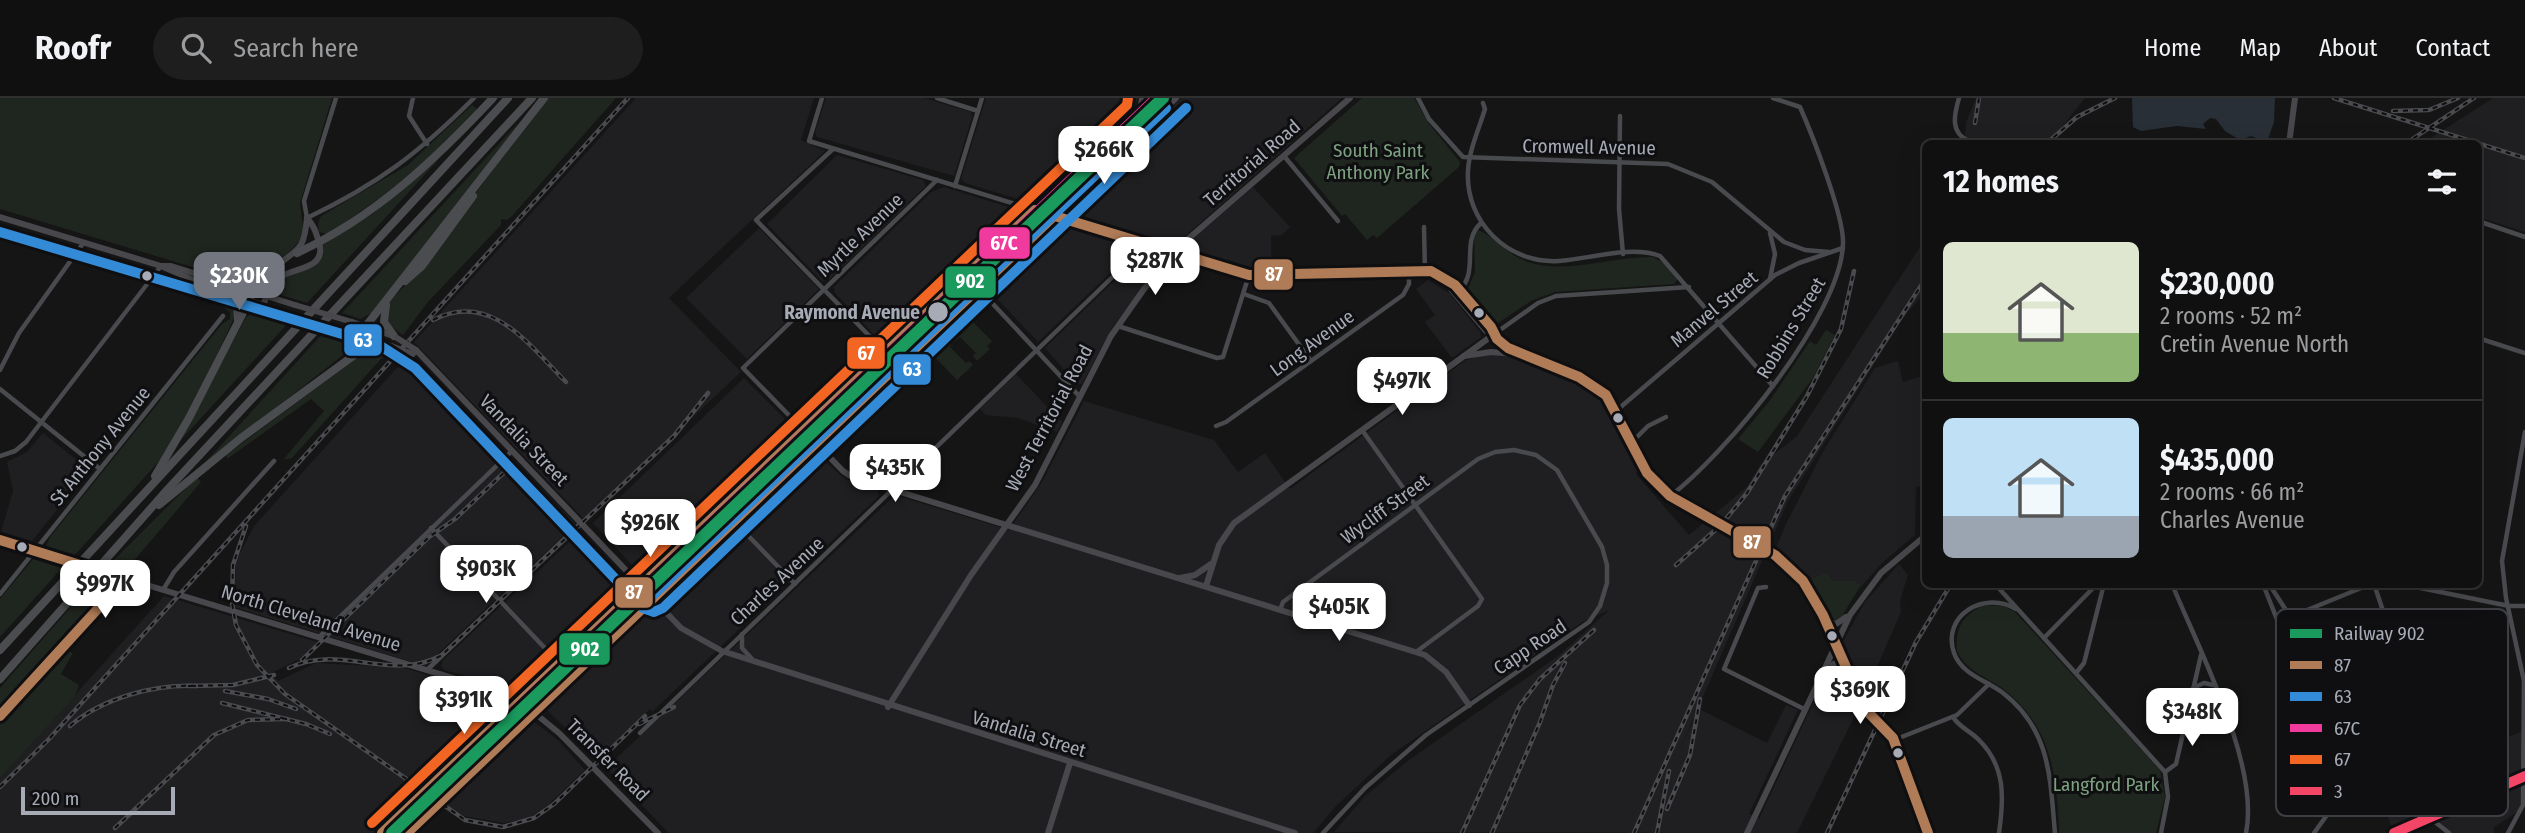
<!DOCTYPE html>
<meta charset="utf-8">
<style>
:root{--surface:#101010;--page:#1e1e1e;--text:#f1f3f6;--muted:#9c9d9f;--line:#303030;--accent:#73767e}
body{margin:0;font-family:"Fira Sans Condensed",sans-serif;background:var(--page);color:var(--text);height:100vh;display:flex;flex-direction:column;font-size:26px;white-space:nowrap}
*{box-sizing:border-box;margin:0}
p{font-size:23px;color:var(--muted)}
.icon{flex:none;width:38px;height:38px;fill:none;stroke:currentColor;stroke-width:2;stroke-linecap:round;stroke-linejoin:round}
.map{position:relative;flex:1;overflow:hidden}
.sheet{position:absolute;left:1922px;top:42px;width:560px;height:448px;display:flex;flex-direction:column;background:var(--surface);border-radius:10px;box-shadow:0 7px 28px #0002,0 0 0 2px var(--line)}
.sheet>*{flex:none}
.scale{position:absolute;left:21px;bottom:18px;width:154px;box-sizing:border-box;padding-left:7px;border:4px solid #a6abb6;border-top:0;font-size:19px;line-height:24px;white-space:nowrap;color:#a6abb6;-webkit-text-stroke:5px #0f0f11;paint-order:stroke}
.price{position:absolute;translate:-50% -60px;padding:0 16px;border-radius:14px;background:#fff;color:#222;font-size:23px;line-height:46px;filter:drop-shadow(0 2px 4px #0008)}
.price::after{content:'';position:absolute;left:50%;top:42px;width:21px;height:16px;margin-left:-10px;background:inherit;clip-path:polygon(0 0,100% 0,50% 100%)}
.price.current{background:var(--accent);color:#fff}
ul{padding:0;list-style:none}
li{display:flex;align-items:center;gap:21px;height:175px;padding:0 21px}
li+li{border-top:2px solid var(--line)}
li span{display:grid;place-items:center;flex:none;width:196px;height:140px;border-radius:10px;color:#555}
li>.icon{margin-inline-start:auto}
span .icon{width:84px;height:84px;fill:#fffc;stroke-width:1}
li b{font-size:30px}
h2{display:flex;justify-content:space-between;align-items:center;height:84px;padding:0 21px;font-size:30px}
header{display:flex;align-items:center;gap:42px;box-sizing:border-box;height:98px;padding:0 35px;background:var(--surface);border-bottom:2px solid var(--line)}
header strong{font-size:33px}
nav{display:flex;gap:38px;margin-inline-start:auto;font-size:24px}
.search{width:490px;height:63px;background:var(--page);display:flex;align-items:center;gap:18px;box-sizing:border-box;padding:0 24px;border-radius:38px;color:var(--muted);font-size:26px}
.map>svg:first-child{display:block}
.built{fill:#1f1f21}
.green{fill:#1f251f}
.water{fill:#282f36}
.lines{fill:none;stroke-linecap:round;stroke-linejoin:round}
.street{stroke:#494a4e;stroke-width:4.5}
.secondary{stroke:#48484c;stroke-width:6}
.highway{stroke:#4b4c4f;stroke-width:8}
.rail-casing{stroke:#4a4b4e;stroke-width:4.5}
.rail{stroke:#0f0f11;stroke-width:2;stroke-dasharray:5;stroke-linecap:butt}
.secondary-bridge{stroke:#48484c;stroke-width:6}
.bus-1-casing{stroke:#0f0f11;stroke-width:16}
.bus-2-casing{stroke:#0f0f11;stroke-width:16}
.bus-3-casing{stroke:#0f0f11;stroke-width:16}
.bus-4-casing{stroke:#0f0f11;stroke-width:16}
.bus-5-casing{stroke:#0f0f11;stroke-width:16}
.bus-1{stroke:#b07c57;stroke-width:10}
.bus-2{stroke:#338bd7;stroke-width:10}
.bus-3{stroke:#f13a9d;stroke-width:10}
.bus-4{stroke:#f26522;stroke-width:10}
.bus-5{stroke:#f34667;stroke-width:10}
.rail-1-casing{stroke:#0f0f11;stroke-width:18}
.rail-1{stroke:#1a9a5d;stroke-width:12}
.bus-dot{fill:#a6abb6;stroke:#0f0f11;stroke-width:2.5}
.labels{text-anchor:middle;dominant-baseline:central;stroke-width:6;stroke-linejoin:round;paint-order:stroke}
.street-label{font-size:19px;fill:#a6abb6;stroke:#0f0f11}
.park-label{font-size:19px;fill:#7da180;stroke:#0f0f11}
.stop-label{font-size:19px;font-weight:bold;fill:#a6abb6;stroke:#0f0f11;text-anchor:end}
.key{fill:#0f0f11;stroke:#3c3e43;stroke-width:2}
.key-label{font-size:19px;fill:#a6abb6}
.line-badge{stroke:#0f0f11;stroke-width:2.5}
.badge-label{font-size:19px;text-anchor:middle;font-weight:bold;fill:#fff}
</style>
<header>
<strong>Roofr</strong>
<div class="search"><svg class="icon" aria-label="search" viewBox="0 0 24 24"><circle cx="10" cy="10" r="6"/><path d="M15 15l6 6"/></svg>Search here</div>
<nav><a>Home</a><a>Map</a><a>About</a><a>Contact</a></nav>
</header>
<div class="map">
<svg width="2525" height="735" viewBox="0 0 2525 735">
<rect width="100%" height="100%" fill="#151515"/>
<g class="built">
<path d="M636 0H814L801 42 825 53 669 200 741 274 584 421 414 244Z"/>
<path d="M826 0H924L971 14 972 19 954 78 817 39 815 35Z"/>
<path d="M986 0H1138L1131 17 1035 106 965 85 961 81Z"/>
<path d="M1181 0H1342L1174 148 1066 115V109Z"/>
<path d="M1976 0H2085L2049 45 1964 46 1966 25Z"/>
<path d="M2493 0H2525V134L2478 119V46L2423 45Z"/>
<path d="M837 57 923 82 926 88 830 181 822 183 767 126Z"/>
<path d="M944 89 1021 113 1024 119 890 247H884L835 195 834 189 931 94Z"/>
<path d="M1253 89 1290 129 1282 137 1271 138V173L1246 172 1188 153 1187 146Z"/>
<path d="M1052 124 1131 147 1133 153 1038 244 986 189Z"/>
<path d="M759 130 819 191 747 261 686 200Z"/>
<path d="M1925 141V194L1903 220 1788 403 1679 654 1699 611 1767 645 1786 607 1798 612 1749 716 1759 721 1829 571 1835 568 1840 571 1859 609 1797 735 1334 734 1365 698 1409 662 1558 558 1609 512 1581 525 1391 657 1336 708 1313 735H669L606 670 895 397 1009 432 1042 384 1084 303 1214 342 1238 374 1265 355 1290 391 1466 262 1484 257H1504L1581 283 1598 294 1613 315 1639 371 1636 376 1689 437 1748 388 1760 367 1797 338Z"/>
<path d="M1149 153 1162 157 1163 164 1113 228 1082 286H1077L1045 250 1142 156Z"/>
<path d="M1428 182 1450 196 1480 234 1481 239 1452 260 1425 224 1435 217 1416 191Z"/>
<path d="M404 262 413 263 576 426 425 568 234 509 236 463 254 428Z"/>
<path d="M1898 263 1903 284 1920 279 1925 298V387L1916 389 1915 437 1882 465 1860 490 1858 484 1834 483 1826 474 1809 482 1776 450 1786 426 1824 352 1875 270Z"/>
<path d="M1016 276 1062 324 1057 334 1018 320 986 317 980 311Z"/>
<path d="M744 280 796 332 797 336 647 479H643L593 425Z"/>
<path d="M43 335 89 372 32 443 1 434 13 393 7 364 27 354Z"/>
<path d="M812 352 845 381 878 392 879 398 652 614 650 611 597 661 544 609Z"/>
<path d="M580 434 633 492 525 595 444 572 441 568 443 562Z"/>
<path d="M1899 466 1908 477 1900 503 1901 514 1870 585 1856 581 1841 547 1865 504Z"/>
<path d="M164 498 317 544 302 560 269 576 278 583 316 565 405 570 503 601 508 610 423 690 420 688 411 696 415 700 375 735H0V680Z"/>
<path d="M532 622 558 642 585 672 547 708 527 721 503 725 464 718 443 706Z"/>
<path d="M2525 632V709L2494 729V735H2451L2426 715 2392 731 2379 692 2390 670 2429 658 2431 671Z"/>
</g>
<g class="green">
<path d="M0 0H332L300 105 304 137C294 152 261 178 247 184L249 177 242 184 0 111Z"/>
<path d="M545 0H616L512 118 507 122 501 121V127L428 204 403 237 389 227 385 215 390 203 418 174Z"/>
<path d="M1362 0H1414L1430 27 1460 64 1459 69 1377 140 1373 137 1367 142 1345 116 1342 118 1294 60Z"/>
<path d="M472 7 478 12 414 76 328 136 319 134 318 125 321 118 408 67Z"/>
<path d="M522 21 375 213 361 221 342 215Z"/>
<path d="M441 59 307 205 281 197 278 187 280 183C298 171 326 173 323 145L371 117Z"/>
<path d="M1478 132C1491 136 1509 158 1528 164 1566 177 1613 158 1653 159L1666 166 1678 181 1674 186 1555 194 1531 203 1495 227 1466 195 1475 174 1474 140Z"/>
<path d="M226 205 235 214 234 220 187 320 160 362 74 458 46 449 50 439 222 226 230 221V214L223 209Z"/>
<path d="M257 212 290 223 180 343 246 219Z"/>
<path d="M962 213 992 243 987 248 990 251 977 263 973 258 976 255 960 239 952 245 950 249 966 265 969 263 973 267 957 282 925 249Z"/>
<path d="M1826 232 1835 237 1813 280 1758 354 1738 341 1771 301 1810 243 1816 247Z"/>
<path d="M325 233 353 242 348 253 201 369Z"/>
<path d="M381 249 389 252 292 360 283 362 324 313 311 301 227 361 226 357 369 251Z"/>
<path d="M197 379 201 384 131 466 133 474 108 468Z"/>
<path d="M33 461 62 470 0 539V501Z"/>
<path d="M1826 474 1834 483H1855L1861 487 1842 518 1836 522 1826 517 1809 482Z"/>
<path d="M97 479 111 483V490L0 612V590Z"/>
<path d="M1984 507 2004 508 2015 514 2160 672 2165 699 2156 735H2059C2057 677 2052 628 2002 590 1985 578 1966 573 1957 553 1955 529 1963 517 1984 507Z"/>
<path d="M68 553 73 555 61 576 79 587 75 598 0 680V624L64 554Z"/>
</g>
<path class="water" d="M2132 0H2275L2274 24 2267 44 2251 38 2240 42 2225 33 2216 21 2210 20 2203 26 2206 31 2177 28 2141 33 2133 29Z"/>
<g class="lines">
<g class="street">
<path d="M336 0 304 103 307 120C378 86 419 55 474 0"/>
<path d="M413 0 409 18 427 46"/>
<path d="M822 0 809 43 1035 112"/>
<path d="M937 0 978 13"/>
<path d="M1418 0 1429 21 1463 59 1668 66 1712 84 1784 144 1805 152 1829 154"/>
<path d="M1959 0C1954 17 1950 35 1969 43"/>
<path d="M1483 5 1485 11C1479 31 1469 52 1468 73 1465 124 1508 166 1559 163 1589 161 1631 147 1660 158L1773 288"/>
<path d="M1620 18 1619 111 1623 156"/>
<path d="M833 51 756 122 886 255"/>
<path d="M1284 58 1338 123"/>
<path d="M955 88 982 0"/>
<path d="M2478 123 2525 139"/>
<path d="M1424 129 1425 174"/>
<path d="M1770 181 1775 156 1770 135"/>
<path d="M978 190 1080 299"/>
<path d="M1459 193C1480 173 1460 144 1481 125"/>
<path d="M1244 196 1269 205 1311 263"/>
<path d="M1118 228 1217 260 1223 259 1249 177"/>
<path d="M1493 237 1538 205 1556 198 1689 189"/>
<path d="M2478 240 2525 255"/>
<path d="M0 272 19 235 84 144"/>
<path d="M0 291 100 371"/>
<path d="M1616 313 1775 177 1799 165 1843 150"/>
<path d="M1216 328 1226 324 1403 197 1409 186V173"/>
<path d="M1362 332 1482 501 1478 508 1416 554"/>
<path d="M811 340 743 270 937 82"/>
<path d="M1631 345 1648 328 1666 319"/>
<path d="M0 358 15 353 26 344 161 168"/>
<path d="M1669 399C1725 357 1842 216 1843 145 1844 118 1812 36 1800 9L1773 0"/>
<path d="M734 423 795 486"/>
<path d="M431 430 560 566"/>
<path d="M1995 486 2165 674"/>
<path d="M2172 486C2199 552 2260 667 2246 735"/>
<path d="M2263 486 2327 648 2336 673 2338 695"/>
<path d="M2269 486 2318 561 2336 608 2344 679 2332 710 2314 735"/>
<path d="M2374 486 2434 665V677L2410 735"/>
<path d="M2401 486 2509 508H2525"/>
<path d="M1766 489 1758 490 1724 571 1804 611"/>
<path d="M163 492 174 474 274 363"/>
<path d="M0 496 223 218"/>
<path d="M2016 511C1985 492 1941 517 1954 555 1962 577 1986 582 2003 595 2051 632 2050 681 2055 735"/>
<path d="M1280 512 1283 504 1478 361 1495 354 1514 352 1536 357 1557 372 1602 449 1607 467V485L1600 508 1589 524 1426 637 1365 690 1323 735"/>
<path d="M2290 519 2371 486"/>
<path d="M742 536V550L752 561"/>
<path d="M319 539 512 353"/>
<path d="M2044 540 2097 486"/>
<path d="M427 572 581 425"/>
<path d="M2076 575 2084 565 2104 486"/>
<path d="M2193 590 2204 585 2213 587"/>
<path d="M0 618 125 481"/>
<path d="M1953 619C1959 629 1970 633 1978 641 2006 668 2004 700 1999 735"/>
<path d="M640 635 1096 195 1135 157 1141 144"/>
<path d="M1894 642 1957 617 1989 586"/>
<path d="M2430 720 2449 735"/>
<path d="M2161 735 2168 699 2165 674 2176 666 2201 557"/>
<path d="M2508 735 2523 707 2524 583 2506 500 2502 463 2525 334"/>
</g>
<g class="secondary">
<path d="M1137 37 1142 0"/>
<path d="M2289 46 2295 0"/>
<path d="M1035 112 1249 177 1431 173 1455 187 1491 229 1493 237"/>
<path d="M0 119 161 168 207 188 286 215"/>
<path d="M162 168H171L295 207"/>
<path d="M1425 175 1450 190 1486 233 1508 250 1584 280 1602 292 1649 377 1669 399 1692 412"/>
<path d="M249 203C257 191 265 178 277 168 299 149 304 153 307 120"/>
<path d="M263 207C267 198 271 185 280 179 296 169 327 171 319 144 316 135 314 127 307 120"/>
<path d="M352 224 393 238"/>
<path d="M344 232 391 248"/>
<path d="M416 252 681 530 722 553 1295 735"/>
<path d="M1464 258 1491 254 1516 256"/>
<path d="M811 340 843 373 852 379 1425 557 1446 574 1469 607"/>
<path d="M0 442 57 459"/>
<path d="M1774 457 1804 485 1865 612 1893 640 1928 735"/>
<path d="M114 477 515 599 559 635 658 735"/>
<path d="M1180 480 1195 477 1211 466"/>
<path d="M1206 488 1219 447 1234 425 1493 237"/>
<path d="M1824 521 1836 526 1846 519"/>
<path d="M1824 571 1836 565 1845 571"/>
<path d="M888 609 971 477 1035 387 1111 238 1144 191 1180 148 1350 0"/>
<path d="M382 735 1082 68 1157 0"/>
<path d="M407 735 1176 0"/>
<path d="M1048 735 1070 665"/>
<path d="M1747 735 1850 517 1881 475 1925 438"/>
<path d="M2394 735 2525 678"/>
</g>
<g class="highway">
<path d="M297 155C375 119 435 62 493 0"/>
<path d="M405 183 422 168 473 98"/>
<path d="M222 193 237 208 238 222"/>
<path d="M386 207 384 224 394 238"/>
<path d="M349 260 366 228 544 0"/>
<path d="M155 378 189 320 249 203"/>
<path d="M159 407 241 340 375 242"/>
<path d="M0 552 508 0"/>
<path d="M0 581 168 391 532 0"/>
</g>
<g class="rail-casing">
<g id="rail">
<path d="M2334 0 2525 60"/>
<path d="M2393 13 2429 12 2458 0"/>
<path d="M1975 25 1979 0"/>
<path d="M2046 46 2077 19 2115 0"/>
<path d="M2405 46 2474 0"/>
<path d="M433 222C491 192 529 247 566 284"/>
<path d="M246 428 233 467 232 505 236 527 257 567 285 596 465 722 503 729 534 720 554 706 645 618"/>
<path d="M1676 467 1721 427 1747 395 1807 298 1841 231 1854 173"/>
<path d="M302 562 429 439 455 421 512 367"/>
<path d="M289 570C339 545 392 585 442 557L674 338 708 295"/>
<path d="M188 588 233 587 274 577"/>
<path d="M225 593 268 601 296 611"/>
<path d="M222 605 306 626 330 636"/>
<path d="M639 626 674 609"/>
<path d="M70 628C102 600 155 586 197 588"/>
<path d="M0 689 49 641 628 0"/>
<path d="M1667 711 1690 657 1700 601"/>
<path d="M115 730 214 637 248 622 287 621"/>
<path d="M1462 735 1520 607 1540 581 1594 532"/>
<path d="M1492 735 1540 624 1553 587 1565 565"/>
<path d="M1634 735 1785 398 1924 183"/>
<path d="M1657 735 1669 673"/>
<path d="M1827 735 1916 544 1951 486"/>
</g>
</g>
<use href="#rail" class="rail"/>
<g class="secondary-bridge">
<path d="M295 207 352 224"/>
<path d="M286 215 344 232"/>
<path d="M397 240 416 252"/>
<path d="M391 248 413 256"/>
<path d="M1692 412 1774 457"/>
<path d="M57 459 114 477"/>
</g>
<g class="bus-1-casing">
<g id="bus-1">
<path d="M0 442 125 481"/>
<path d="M0 618 125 481"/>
<path d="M382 735 1035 112 1249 177 1431 173 1455 187 1491 229 1497 241 1508 250 1579 279 1606 297 1647 375 1670 398 1775 457 1803 483 1823 517 1864 610 1893 640 1928 735"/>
<path d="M407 735 1054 118"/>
</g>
</g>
<g class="bus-2-casing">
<g id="bus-2">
<path d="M0 134 379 247 415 270 643 510 654 514 663 510 1186 10"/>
<path d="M652 498 1166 10"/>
</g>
</g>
<g class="bus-3-casing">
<path id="bus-3" d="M397 725 1156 0"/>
</g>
<g class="bus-4-casing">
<path id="bus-4" d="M372 725 1127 7 1128 0"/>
</g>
<g class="bus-5-casing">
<path id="bus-5" d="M2394 735 2525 678"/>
</g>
<use href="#bus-1" class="bus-1"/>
<use href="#bus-2" class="bus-2"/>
<use href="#bus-3" class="bus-3"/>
<use href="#bus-4" class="bus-4"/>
<use href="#bus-5" class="bus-5"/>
<g class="rail-1-casing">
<path id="rail-1" d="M392 735 1163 0"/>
</g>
<use href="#rail-1" class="rail-1"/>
</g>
<g class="bus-dot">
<circle cx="147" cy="178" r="6"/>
<circle cx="938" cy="214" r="11"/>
<circle cx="1479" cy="215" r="6"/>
<circle cx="1618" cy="320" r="6"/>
<circle cx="22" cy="449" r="6"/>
<circle cx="1832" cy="538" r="6"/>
<circle cx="1898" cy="655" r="6"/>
</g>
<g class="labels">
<g class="street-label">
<text transform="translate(1589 49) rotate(1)">Cromwell Avenue</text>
<text transform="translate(1252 65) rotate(-41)">Territorial Road</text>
<text transform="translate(860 137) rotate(-44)">Myrtle Avenue</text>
<text transform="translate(1714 211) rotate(-40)">Manvel Street</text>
<text transform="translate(1791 230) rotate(-59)">Robbins Street</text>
<text transform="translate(1312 245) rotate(-36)">Long Avenue</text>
<text transform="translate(1049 320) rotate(-62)">West Territorial Road</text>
<text transform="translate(524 342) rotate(46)">Vandalia Street</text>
<text transform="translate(100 348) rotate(-51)">St Anthony Avenue</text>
<text transform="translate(1385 411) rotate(-36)">Wycliff Street</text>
<text transform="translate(777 483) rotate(-43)">Charles Avenue</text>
<text transform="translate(311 520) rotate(17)">North Cleveland Avenue</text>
<text transform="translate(1530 549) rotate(-34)">Capp Road</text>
<text transform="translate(1029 636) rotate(17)">Vandalia Street</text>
<text transform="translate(608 662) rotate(45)">Transfer Road</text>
</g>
<g class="park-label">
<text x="1378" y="52">South Saint<tspan x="1378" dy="22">Anthony Park</tspan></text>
<text x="2106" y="686">Langford Park</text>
</g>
<g class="stop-label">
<text x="920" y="214">Raymond Avenue</text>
</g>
</g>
<rect x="2276" y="511" width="232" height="207" rx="10" class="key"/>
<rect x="2290" y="531" width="32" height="9" fill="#1a9a5d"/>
<rect x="2290" y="563" width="32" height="8" fill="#b07c57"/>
<rect x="2290" y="594" width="32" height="9" fill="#338bd7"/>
<rect x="2290" y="626" width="32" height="8" fill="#f13a9d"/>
<rect x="2290" y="657" width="32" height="9" fill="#f26522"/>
<rect x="2290" y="689" width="32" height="8" fill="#f34667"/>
<g class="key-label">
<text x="2334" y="542">Railway 902</text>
<text x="2334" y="574">87</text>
<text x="2334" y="605">63</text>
<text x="2334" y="637">67C</text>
<text x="2334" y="668">67</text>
<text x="2334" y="700">3</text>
</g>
<g class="line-badge">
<rect x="978" y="128" width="53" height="34" rx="7" fill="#f13a9d"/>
<rect x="1253" y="160" width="41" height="33" rx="7" fill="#b07c57"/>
<rect x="944" y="167" width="53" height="34" rx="7" fill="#1a9a5d"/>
<rect x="343" y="225" width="40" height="34" rx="7" fill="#338bd7"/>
<rect x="846" y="238" width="40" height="34" rx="7" fill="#f26522"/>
<rect x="892" y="255" width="40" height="33" rx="7" fill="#338bd7"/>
<rect x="1732" y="427" width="40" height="34" rx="7" fill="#b07c57"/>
<rect x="614" y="478" width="40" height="33" rx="7" fill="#b07c57"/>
<rect x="558" y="534" width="53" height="34" rx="7" fill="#1a9a5d"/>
</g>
<g class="badge-label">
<text x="1004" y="152">67C</text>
<text x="1274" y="183">87</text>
<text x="970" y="190">902</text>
<text x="363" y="249">63</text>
<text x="866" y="262">67</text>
<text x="912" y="278">63</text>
<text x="1752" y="451">87</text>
<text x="634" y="501">87</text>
<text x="585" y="558">902</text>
</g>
</svg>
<div class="scale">200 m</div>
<b class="price" style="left:1104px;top:88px">$266K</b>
<b class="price" style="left:1155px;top:199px">$287K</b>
<b class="price current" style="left:239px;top:214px">$230K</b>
<b class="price" style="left:1402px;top:319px">$497K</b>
<b class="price" style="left:895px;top:406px">$435K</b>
<b class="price" style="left:650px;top:461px">$926K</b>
<b class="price" style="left:486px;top:507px">$903K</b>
<b class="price" style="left:105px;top:522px">$997K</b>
<b class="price" style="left:1339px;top:545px">$405K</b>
<b class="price" style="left:1860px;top:628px">$369K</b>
<b class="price" style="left:464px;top:638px">$391K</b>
<b class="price" style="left:2192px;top:650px">$348K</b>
<section class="sheet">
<h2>12 homes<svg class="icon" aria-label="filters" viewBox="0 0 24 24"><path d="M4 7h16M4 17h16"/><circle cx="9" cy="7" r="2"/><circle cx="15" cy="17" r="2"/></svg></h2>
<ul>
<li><span style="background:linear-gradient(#dfe7d0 65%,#8fb573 0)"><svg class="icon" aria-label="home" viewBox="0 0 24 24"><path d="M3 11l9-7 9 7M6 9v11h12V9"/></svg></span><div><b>$230,000</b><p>2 rooms · 52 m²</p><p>Cretin Avenue North</p></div></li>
<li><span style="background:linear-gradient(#bfe0f5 70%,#9aa5b1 0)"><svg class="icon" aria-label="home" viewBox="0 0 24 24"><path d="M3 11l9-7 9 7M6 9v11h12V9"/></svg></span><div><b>$435,000</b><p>2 rooms · 66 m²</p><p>Charles Avenue</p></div></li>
</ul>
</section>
</div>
